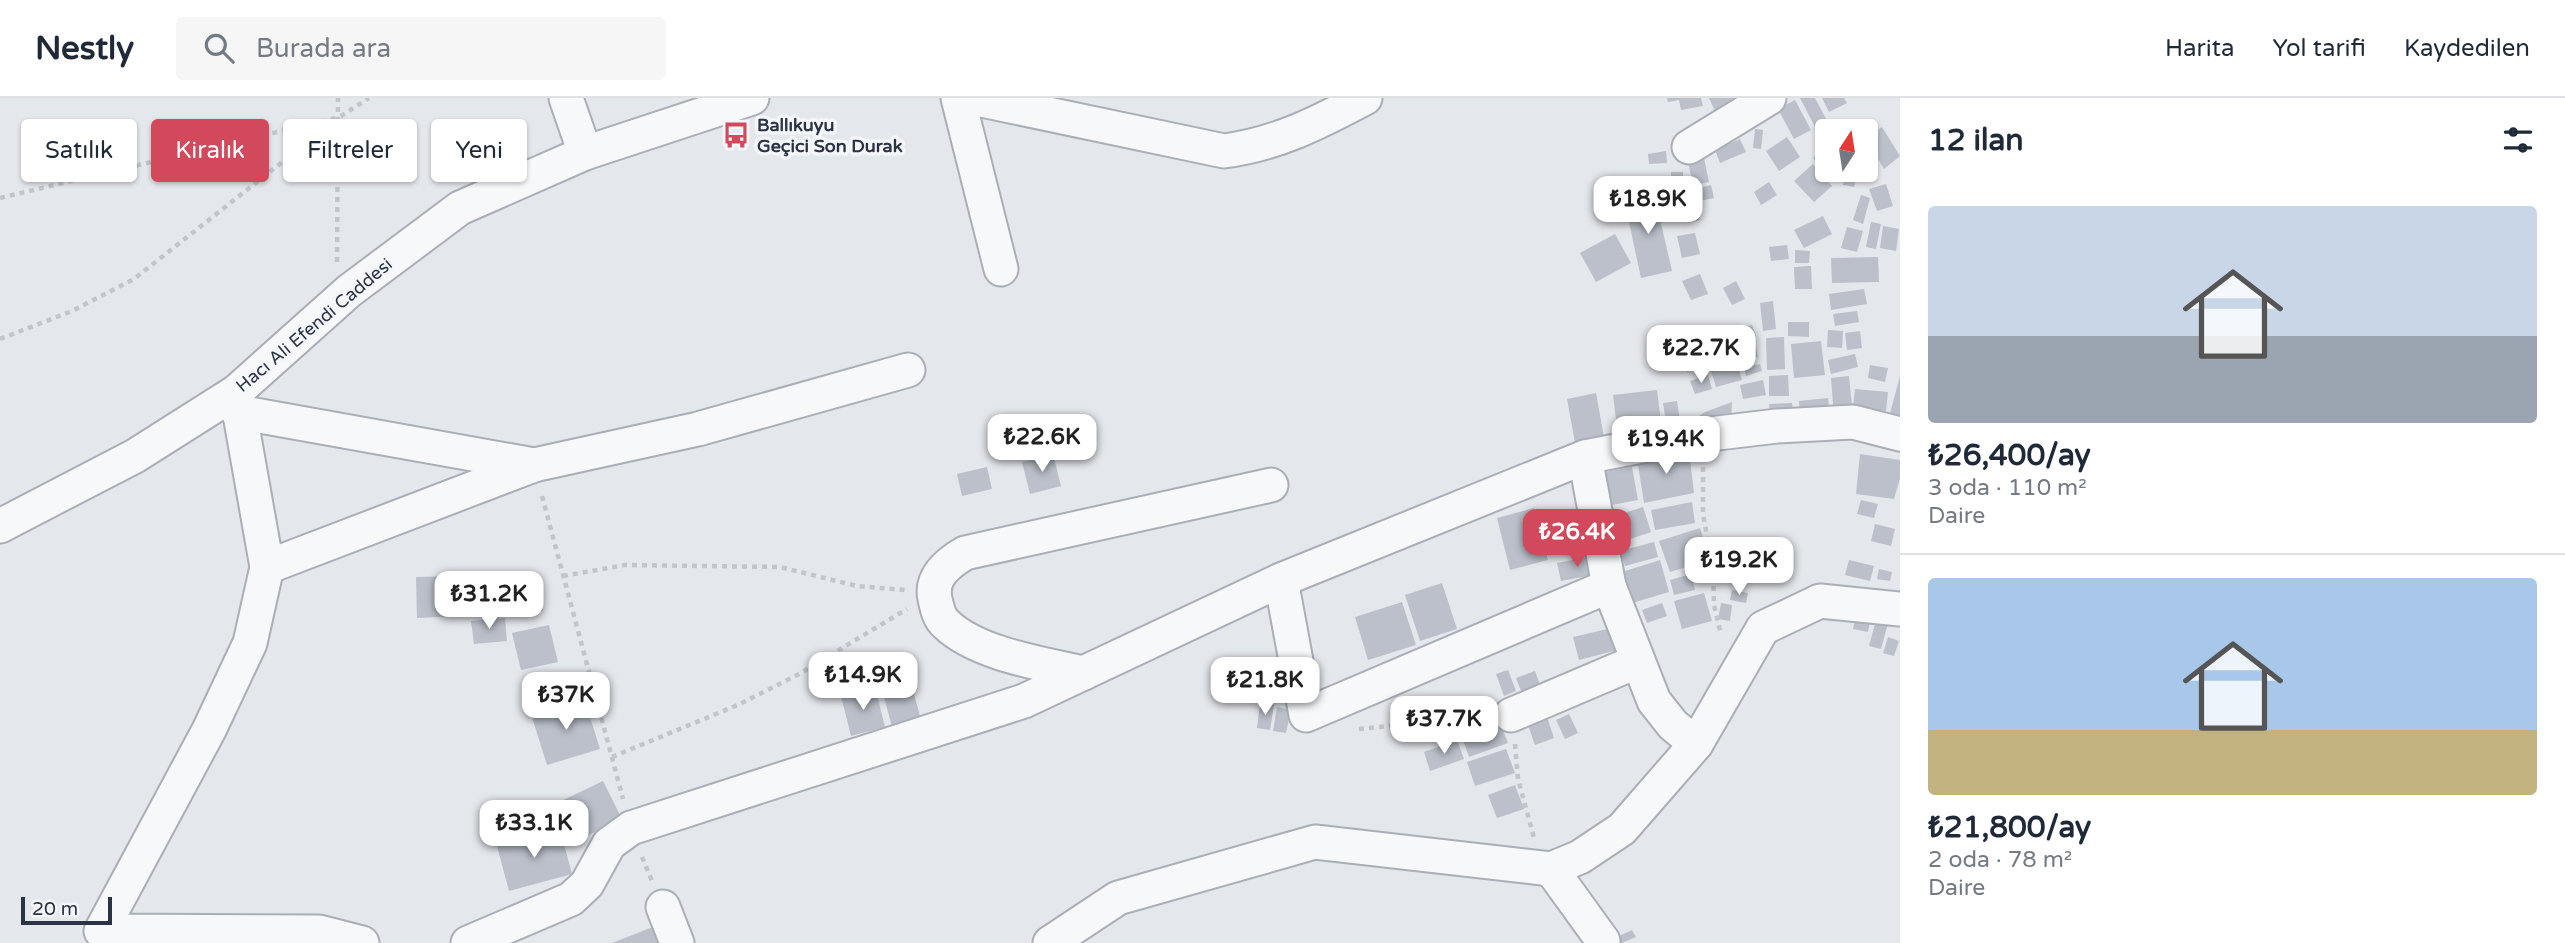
<!DOCTYPE html>
<html lang="tr">
<meta charset="utf-8">
<style>
:root{--surface:#fff;--page:#f6f6f7;--text:#1f2937;--muted:#747a83;--line:#e0e1e3;--accent:#d1495b}
body{margin:0;font-family:"Varela Round",sans-serif;background:var(--page);color:var(--text);height:100vh;display:flex;flex-direction:column;font-size:26px;white-space:nowrap}
*{box-sizing:border-box;margin:0}
p{font-size:23px;color:var(--muted)}
.icon{flex:none;width:38px;height:38px;fill:none;stroke:currentColor;stroke-width:2;stroke-linecap:round;stroke-linejoin:round}
.map{position:relative;flex:1;overflow:hidden}
.details{display:flex;flex-direction:column;background:var(--surface);width:665px}
.details>*{flex:none}
.hud{position:absolute;left:21px;top:21px;width:665px;height:63px;display:flex;gap:14px}
.needle{width:46px;rotate:12deg}
.buttons{position:absolute;left:1815px;top:21px;display:grid;gap:14px}
.buttons a{display:grid;place-items:center;width:63px;height:63px;border-radius:7px;background:var(--surface);box-shadow:0 2px 5px #0004;font-size:35px}
.scale{position:absolute;left:21px;bottom:18px;width:91px;box-sizing:border-box;padding-left:7px;border:4px solid #2b3445;border-top:0;font-size:19px;line-height:24px;white-space:nowrap;color:#2b3445;-webkit-text-stroke:5px #f4f6f9;paint-order:stroke}
.price{position:absolute;translate:-50% -60px;padding:0 16px;border-radius:14px;background:#fff;color:#222;font-size:23px;line-height:46px;filter:drop-shadow(0 2px 4px #0008)}
.price::after{content:'';position:absolute;left:50%;top:42px;width:21px;height:16px;margin-left:-10px;background:inherit;clip-path:polygon(0 0,100% 0,50% 100%)}
.price.current{background:var(--accent);color:#fff}
ul{padding:0;list-style:none}
li{display:grid;align-content:center;gap:14px;height:371px;padding:0 28px}
li+li{border-top:2px solid var(--line)}
li span{display:grid;place-items:center;height:217px;border-radius:7px;color:#555}
li>.icon{margin-inline-start:auto}
span .icon{width:126px;height:126px;fill:#fffc;stroke-width:1}
li b{font-size:30px}
h2{display:flex;justify-content:space-between;align-items:center;height:84px;padding:0 28px;font-size:30px}
.chip{padding:0 24px;border-radius:7px;background:var(--surface);box-shadow:0 2px 5px #0004;font-size:24px;line-height:63px}
.chip.current{background:var(--accent);color:#fff}
header{display:flex;align-items:center;gap:42px;box-sizing:border-box;height:98px;padding:0 35px;background:var(--surface);border-bottom:2px solid var(--line)}
header strong{font-size:33px}
nav{display:flex;gap:38px;margin-inline-start:auto;font-size:24px}
.search{width:490px;height:63px;background:var(--page);display:flex;align-items:center;gap:18px;box-sizing:border-box;padding:0 24px;border-radius:7px;color:var(--muted);font-size:26px}
main{display:flex;flex:1;min-height:0}
.map>svg:first-child{display:block}
.building{fill:#bbc0ca}
.lines{fill:none;stroke-linecap:round;stroke-linejoin:round}
.minor-casing{stroke:#a9aeb7;stroke-width:37}
.path{stroke:#c2c5cb;stroke-width:4.5;stroke-dasharray:5 5;stroke-linecap:butt}
.minor{stroke:#f7f8fa;stroke-width:33}
.labels{text-anchor:middle;dominant-baseline:central;stroke-width:7;stroke-linejoin:round;paint-order:stroke}
.poi-label{font-size:18px;font-weight:bold;fill:#2b3445;stroke:#f4f6f9;text-anchor:start}
.street-label{font-size:18px;fill:#2b3445;stroke:#f4f6f9}
</style>
<header>
<strong>Nestly</strong>
<div class="search"><svg class="icon" aria-label="search" viewBox="0 0 24 24"><circle cx="10" cy="10" r="6"/><path d="M15 15l6 6"/></svg>Burada ara</div>
<nav><a>Harita</a><a>Yol tarifi</a><a>Kaydedilen</a></nav>
</header>
<main>
<div class="map">
<svg width="1900" height="845" viewBox="0 0 1900 845">
<rect width="100%" height="100%" fill="#e4e7ec"/>
<g class="building">
<path d="M1667 0H1701L1703 8 1681 12 1679 2 1668 4Z"/>
<path d="M1709 0H1737L1738 3 1715 13Z"/>
<path d="M1800 0H1815L1827 23 1815 29Z"/>
<path d="M1822 0H1844L1847 5 1829 14Z"/>
<path d="M1795 2 1811 32 1794 41 1778 11Z"/>
<path d="M1882 29 1900 58 1884 71 1866 41Z"/>
<path d="M1755 31 1763 32 1761 51 1753 50Z"/>
<path d="M1787 39 1800 59 1779 73 1766 53Z"/>
<path d="M1740 41 1746 54 1720 65 1715 52Z"/>
<path d="M1826 50 1827 72H1845L1832 83 1813 60Z"/>
<path d="M1666 53 1667 65 1649 66 1648 56Z"/>
<path d="M1704 60 1709 84 1693 87 1688 64Z"/>
<path d="M1813 66 1832 88 1814 104 1794 83Z"/>
<path d="M1846 72H1858L1854 89 1843 87Z"/>
<rect x="1671" y="74" width="12" height="18"/>
<path d="M1769 84 1777 97 1761 107 1754 94Z"/>
<path d="M1886 86 1893 108 1877 113 1869 91Z"/>
<path d="M1711 87 1714 100 1694 104 1691 92Z"/>
<path d="M1654 95 1672 173 1641 180 1624 101Z"/>
<path d="M1861 97 1870 100 1863 126 1853 122Z"/>
<path d="M1665 101 1682 102 1681 124 1664 123Z"/>
<path d="M1696 108 1700 122 1688 125 1685 111Z"/>
<path d="M1823 118 1832 136 1804 150 1794 132Z"/>
<path d="M1871 124 1881 126 1876 151 1866 149Z"/>
<path d="M1883 128 1899 131 1896 153 1880 150Z"/>
<path d="M1847 129 1863 133 1857 154 1841 150Z"/>
<path d="M1695 135 1700 156 1682 160 1677 138Z"/>
<path d="M1615 136 1631 165 1596 184 1580 155Z"/>
<path d="M1787 147 1789 161 1771 163 1769 149Z"/>
<path d="M1795 152 1810 153 1809 165H1795Z"/>
<path d="M1878 159 1879 184 1832 185 1831 160Z"/>
<path d="M1811 168 1812 191H1795L1794 169Z"/>
<path d="M1700 176 1708 196 1691 202 1682 183Z"/>
<path d="M1736 183 1745 201 1732 207 1723 190Z"/>
<path d="M1864 191 1867 206 1831 212 1829 196Z"/>
<path d="M1773 203 1776 231 1763 233 1760 205Z"/>
<path d="M1857 213 1859 224 1835 228 1833 216Z"/>
<path d="M1788 224H1809V239L1788 238Z"/>
<path d="M1752 227 1756 239 1737 244 1734 231Z"/>
<path d="M1661 231 1675 233 1673 249 1659 247Z"/>
<path d="M1828 232 1843 233 1842 250 1827 249Z"/>
<path d="M1860 233 1862 250 1847 252 1845 235Z"/>
<path d="M1784 239 1785 271 1767 272 1766 240Z"/>
<path d="M1821 243 1825 277 1794 280 1791 246Z"/>
<path d="M1714 245 1720 263 1687 274 1681 256Z"/>
<path d="M1755 246 1758 259 1740 262 1737 250Z"/>
<path d="M1855 256 1858 269 1831 276 1828 262Z"/>
<path d="M1736 262 1742 282 1716 289 1710 269Z"/>
<path d="M1760 266 1762 273 1746 278 1744 269Z"/>
<path d="M1870 267 1888 270 1885 284 1868 280Z"/>
<path d="M1708 277 1712 291 1695 296 1690 283Z"/>
<path d="M1788 277 1789 298H1769V278Z"/>
<path d="M1849 278 1853 317 1834 319 1831 280Z"/>
<path d="M1900 278V322L1889 319Z"/>
<path d="M1763 282 1766 297 1743 301 1740 287Z"/>
<path d="M1855 291 1888 294 1886 313 1853 309Z"/>
<path d="M1657 292 1663 340 1619 346 1613 297Z"/>
<path d="M1596 295 1605 345 1576 350 1567 301Z"/>
<path d="M1828 300 1830 317 1800 320 1799 303Z"/>
<path d="M1677 303 1680 323 1666 325 1663 305Z"/>
<path d="M1732 304 1731 327 1688 326 1705 314Z"/>
<path d="M1792 305 1793 315 1770 316 1769 306Z"/>
<path d="M1689 353 1694 395 1644 405 1637 360Z"/>
<path d="M1053 356 1061 388 1030 396 1022 364Z"/>
<path d="M1860 356 1900 362V380L1894 401 1856 396Z"/>
<path d="M987 369 992 391 962 398 957 376Z"/>
<path d="M1632 369 1638 402 1601 409 1595 376Z"/>
<path d="M1861 402 1878 406 1874 420 1857 416Z"/>
<path d="M1692 404 1695 425 1655 432 1651 412Z"/>
<path d="M1643 409 1651 434 1615 446 1606 421Z"/>
<path d="M1534 410 1548 462 1510 472 1497 420Z"/>
<path d="M1875 426 1895 431 1891 448 1871 443Z"/>
<path d="M1700 430 1710 462 1670 474 1659 443Z"/>
<path d="M1654 444 1658 459 1625 468 1620 453Z"/>
<path d="M1594 458 1598 476 1561 483 1557 465Z"/>
<path d="M1660 462 1669 494 1632 505 1622 474Z"/>
<path d="M1849 462 1874 468 1870 483 1845 477Z"/>
<path d="M1879 471 1892 474 1890 483 1877 481Z"/>
<path d="M536 475 543 513 511 519 504 481Z"/>
<path d="M1691 476 1695 492 1674 497 1670 482Z"/>
<path d="M461 478 463 518 417 520 416 479Z"/>
<path d="M1442 485 1457 531 1420 543 1405 497Z"/>
<path d="M1732 492 1748 495 1746 505 1730 502Z"/>
<path d="M1704 495 1712 523 1682 531 1674 503Z"/>
<path d="M1402 504 1416 547 1368 562 1355 519Z"/>
<path d="M1662 505 1667 518 1647 525 1642 512Z"/>
<path d="M1721 505 1732 507 1730 523 1718 521Z"/>
<path d="M1857 514 1871 517 1868 534 1853 531Z"/>
<path d="M1878 515 1890 518 1881 551 1869 548Z"/>
<path d="M505 520 507 543 474 546 471 523Z"/>
<path d="M549 527 558 564 521 572 512 535Z"/>
<path d="M1616 529 1621 551 1579 562 1573 539Z"/>
<path d="M1888 539 1899 543 1894 558 1883 555Z"/>
<path d="M1508 572 1516 593 1504 598 1496 576Z"/>
<path d="M1535 573 1540 587 1521 593 1516 580Z"/>
<path d="M909 577 921 622 892 629 880 584Z"/>
<path d="M875 589 885 629 851 638 841 598Z"/>
<path d="M584 600 600 651 547 667 531 616Z"/>
<path d="M1260 606 1274 607 1270 632 1257 630Z"/>
<path d="M1277 609 1291 612 1286 635 1273 633Z"/>
<path d="M1545 613 1554 640 1535 647 1525 619Z"/>
<path d="M1569 616 1578 635 1565 641 1556 622Z"/>
<path d="M1500 625 1508 645 1469 659 1462 639Z"/>
<path d="M1457 642 1464 661 1430 673 1424 654Z"/>
<path d="M1506 651 1515 675 1475 688 1467 664Z"/>
<path d="M603 683 622 721 572 745 553 707Z"/>
<path d="M1515 687 1524 711 1497 720 1488 697Z"/>
<path d="M560 731 572 776 509 793 497 748Z"/>
<path d="M668 823 672 845H612Z"/>
<path d="M1632 832 1636 839 1622 845H1604Z"/>
</g>
<g class="lines">
<g class="minor-casing">
<g id="minor">
<path d="M566 0 585 55"/>
<path d="M958 0 1001 171"/>
<path d="M972 0 1224 53C1277 46 1318 25 1365 0"/>
<path d="M1689 49 1769 0"/>
<path d="M236 294 267 469 250 545 209 632 101 833 319 834 362 845"/>
<path d="M238 314 534 367"/>
<path d="M1585 359 1609 488 1654 603 1673 627 1696 646"/>
<path d="M0 428 135 358 236 294 349 193 460 110 585 55 752 0"/>
<path d="M267 469 534 367 698 331 908 272"/>
<path d="M1281 482 1306 617 1609 488"/>
<path d="M1084 575C1043 566 977 556 946 526 939 520 937 510 935 501 930 479 948 465 965 455L1271 387"/>
<path d="M1511 617 1638 563"/>
<path d="M1551 771 1603 843"/>
<path d="M663 809 677 845"/>
<path d="M468 845 571 801 587 786 609 746 631 730 1024 603 1281 482 1585 359 1693 338 1777 328 1853 324 1900 336"/>
<path d="M1050 845 1118 800 1315 744 1551 771 1580 759 1622 731 1696 646 1763 530 1820 503 1900 511"/>
</g>
</g>
<g class="path">
<path d="M0 100 336 20"/>
<path d="M337 164 338 0"/>
<path d="M0 241 72 213 134 181 338 20 369 0"/>
<path d="M1703 369V417L1713 468 1714 507 1721 537"/>
<path d="M542 398 623 701"/>
<path d="M563 478 625 467 780 469 857 488 905 492"/>
<path d="M1359 631 1483 619"/>
<path d="M1515 646 1518 681 1534 740"/>
<path d="M612 659 740 606 799 576 907 511"/>
<path d="M642 759 652 783"/>
</g>
<use href="#minor" class="minor"/>
</g>
<defs>
<g id="bus-bare" transform="scale(2.1)"><path d="M-5-6H5V4H4V6H2V4H-2V6H-4V4H-5ZM-3.5-4V0h7V-4ZM-3.5 1.2v1.5H-2V1.2ZM2 1.2v1.5H3.5V1.2Z" fill="#d1495b" stroke="#f4f6f9" stroke-width="2.5" paint-order="stroke"/></g>
</defs>
<g fill-rule="evenodd">
<use href="#bus-bare" x="736" y="37"/>
</g>
<g class="labels">
<g class="poi-label">
<text x="757" y="27">Ballıkuyu<tspan x="757" dy="21">Geçici Son Durak</tspan></text>
</g>
<g class="street-label">
<text transform="translate(314 227) rotate(-40)">Hacı Ali Efendi Caddesi</text>
</g>
</g>
</svg>
<div class="buttons">
<a><svg class="needle" viewBox="-14 -14 28 28"><path d="M0-13l5 13h-10z" fill="#e53935"/><path d="M0 13l5-13h-10z" fill="#747a83"/></svg></a>
</div>
<div class="scale">20 m</div>
<b class="price" style="left:1648px;top:138px">₺18.9K</b>
<b class="price" style="left:1701px;top:287px">₺22.7K</b>
<b class="price" style="left:1042px;top:376px">₺22.6K</b>
<b class="price" style="left:1666px;top:378px">₺19.4K</b>
<b class="price current" style="left:1577px;top:471px">₺26.4K</b>
<b class="price" style="left:1739px;top:499px">₺19.2K</b>
<b class="price" style="left:489px;top:533px">₺31.2K</b>
<b class="price" style="left:863px;top:614px">₺14.9K</b>
<b class="price" style="left:1265px;top:619px">₺21.8K</b>
<b class="price" style="left:566px;top:634px">₺37K</b>
<b class="price" style="left:1444px;top:658px">₺37.7K</b>
<b class="price" style="left:534px;top:762px">₺33.1K</b>
<div class="hud">
<a class="chip">Satılık</a>
<a class="chip current">Kiralık</a>
<a class="chip">Filtreler</a>
<a class="chip">Yeni</a>
</div>
</div>
<section class="details">
<h2>12 ilan<svg class="icon" aria-label="filters" viewBox="0 0 24 24"><path d="M4 7h16M4 17h16"/><circle cx="9" cy="7" r="2"/><circle cx="15" cy="17" r="2"/></svg></h2>
<ul>
<li><span style="background:linear-gradient(#c9d6e8 60%,#9aa5b1 0)"><svg class="icon" aria-label="home" viewBox="0 0 24 24"><path d="M3 11l9-7 9 7M6 9v11h12V9"/></svg></span><div><b>₺26,400/ay</b><p>3 oda · 110 m²</p><p>Daire</p></div></li>
<li><span style="background:linear-gradient(#a9c7e8 70%,#c2b280 0)"><svg class="icon" aria-label="home" viewBox="0 0 24 24"><path d="M3 11l9-7 9 7M6 9v11h12V9"/></svg></span><div><b>₺21,800/ay</b><p>2 oda · 78 m²</p><p>Daire</p></div></li>
</ul>
</section>
</main>
